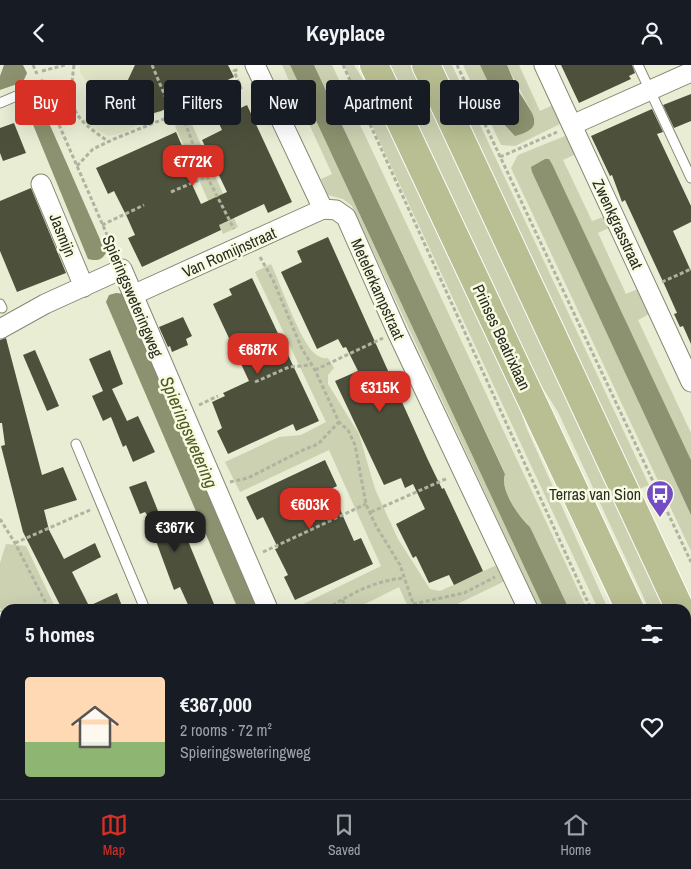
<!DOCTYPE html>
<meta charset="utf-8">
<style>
:root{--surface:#171b24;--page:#20242c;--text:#f1f3f6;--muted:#9ea1a6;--line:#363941;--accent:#d93025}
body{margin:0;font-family:"Archivo Narrow",sans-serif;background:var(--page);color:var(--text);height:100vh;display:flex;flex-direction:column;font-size:19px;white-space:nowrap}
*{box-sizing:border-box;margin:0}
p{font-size:16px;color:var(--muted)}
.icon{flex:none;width:28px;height:28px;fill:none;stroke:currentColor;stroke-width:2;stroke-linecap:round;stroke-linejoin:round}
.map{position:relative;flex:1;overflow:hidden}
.sheet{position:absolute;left:0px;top:539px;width:691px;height:196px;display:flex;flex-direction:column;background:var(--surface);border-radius:15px 15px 0 0;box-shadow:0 5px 20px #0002}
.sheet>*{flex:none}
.banner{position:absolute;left:15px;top:15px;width:661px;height:45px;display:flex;gap:10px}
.price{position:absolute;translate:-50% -42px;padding:0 11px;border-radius:10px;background:var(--accent);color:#fff;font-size:16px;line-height:32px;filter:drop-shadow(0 1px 2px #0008)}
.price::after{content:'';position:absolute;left:50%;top:30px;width:15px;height:11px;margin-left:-8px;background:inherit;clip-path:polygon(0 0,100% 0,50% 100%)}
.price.selected{background:#222;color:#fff}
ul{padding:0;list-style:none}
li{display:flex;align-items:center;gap:15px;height:125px;padding:0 25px}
li span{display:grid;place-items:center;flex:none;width:140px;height:100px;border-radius:5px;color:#555}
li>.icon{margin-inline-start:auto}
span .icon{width:60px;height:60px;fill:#fffc;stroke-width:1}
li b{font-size:21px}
h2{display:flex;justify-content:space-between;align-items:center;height:60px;padding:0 25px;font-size:21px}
.tag{padding:0 18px;border-radius:5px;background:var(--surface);box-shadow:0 5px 20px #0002;font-size:18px;line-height:45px}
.tag.selected{background:var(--accent);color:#fff}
header{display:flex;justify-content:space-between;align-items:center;height:65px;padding:0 25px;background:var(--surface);font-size:22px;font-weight:700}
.menu{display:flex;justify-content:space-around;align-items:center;height:70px;border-top:1px solid var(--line);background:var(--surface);font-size:14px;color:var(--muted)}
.menu a{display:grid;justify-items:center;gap:2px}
.menu .selected{color:var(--accent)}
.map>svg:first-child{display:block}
.built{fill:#dee4c4}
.green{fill:#cbd1b1}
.water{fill:#8c916f}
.building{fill:#4d513c}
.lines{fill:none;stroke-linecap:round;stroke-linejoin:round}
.lane-casing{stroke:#858973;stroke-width:11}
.street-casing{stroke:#858973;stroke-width:21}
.secondary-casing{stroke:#858973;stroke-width:29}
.primary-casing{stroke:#fff;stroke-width:30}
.path{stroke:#afb39f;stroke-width:3;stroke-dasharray:4 2.5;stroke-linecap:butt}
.lane{stroke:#fff;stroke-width:9}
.street{stroke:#fff;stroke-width:19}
.secondary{stroke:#dcdfc8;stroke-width:26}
.primary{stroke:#b9bf92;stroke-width:28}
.labels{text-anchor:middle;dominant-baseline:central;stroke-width:5;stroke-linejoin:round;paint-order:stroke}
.street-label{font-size:16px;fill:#2a2c23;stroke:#f6fbe1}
.poi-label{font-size:16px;fill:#2a2c23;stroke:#f6fbe1;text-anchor:end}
.water-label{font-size:18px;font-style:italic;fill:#525920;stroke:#f6fbe1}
</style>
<header><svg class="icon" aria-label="back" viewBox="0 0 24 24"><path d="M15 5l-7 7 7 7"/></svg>Keyplace<svg class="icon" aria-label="person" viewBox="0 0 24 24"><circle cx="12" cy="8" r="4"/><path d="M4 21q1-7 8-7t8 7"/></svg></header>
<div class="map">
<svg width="691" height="734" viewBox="0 0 691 734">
<rect width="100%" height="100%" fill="#e9edd4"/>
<path class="built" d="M80 0H228L234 12 142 56 128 66 109 71 83 58 99 24 86 16 80 7Z"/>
<g class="green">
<path d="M282 0H290L544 544H539L352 141 343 134 328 130 321 114 332 109Z"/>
<path d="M314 0H332L587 544H569L530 462C519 451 499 425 505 408Z"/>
<path d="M344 0H354L397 70 508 307 526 362 608 544H598Z"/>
<path d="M385 0H414L668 544H649L558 347 518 284Z"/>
<path d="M436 0H452L649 420 637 425Z"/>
<path d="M463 0H480L499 42 503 57 519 70C524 67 533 63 535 57 536 52 511 9 507 0H519L540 46 553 40 561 54 560 59 515 81 501 80Z"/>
<path d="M190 55 238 162 223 169 175 61Z"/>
<path d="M565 71 571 75 576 89 563 95 592 156 606 151 611 162 598 168 626 229 640 223 651 248 638 255 691 368V395L549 94 532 107 691 450V486L511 103 518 90Z"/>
<path d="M271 199C281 220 299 274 314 288 319 292 323 294 328 293L334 303 328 310V319L359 369 375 424 398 474 430 524 440 526 499 499 507 515 447 544H409L399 522 355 544H293L381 501 329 385 240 427 225 397 279 372 301 370 326 357 255 207Z"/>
<path d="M6 479 26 481 56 544H5V548L0 543V498Z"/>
</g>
<g class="water">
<path d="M4 0H23L27 8 23 17 0 25V11Z"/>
<path d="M290 0H314L505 409C499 424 519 452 530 462L569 544H544Z"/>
<path d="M480 0H507C512 11 516 23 523 33 533 50 546 63 515 71L502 57 499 41Z"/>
<path d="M36 41 42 42 106 188C101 196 96 196 88 194L27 45Z"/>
<path d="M545 94H549L552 99 691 395V450L532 107 531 102Z"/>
<path d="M116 228 125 229 261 544H238L106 237 109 230Z"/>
</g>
<g class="building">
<path d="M135 0H228L234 12 161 46 140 52 116 40Z"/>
<path d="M561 0H632L635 8 629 11 631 14 579 38Z"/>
<path d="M691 29V56L674 63 663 40Z"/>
<path d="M247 40 292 137 268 148 264 139 219 160 221 165 142 202 128 173 135 170 127 152 114 126 108 129 96 103 176 67 186 90 180 93 201 139 227 127 202 75 222 65 217 54Z"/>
<path d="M652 44 663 67 657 69 691 141V157L673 166 691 206V279L683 261 680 262 674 249 677 248 665 221 625 135 622 137 612 110 610 111 591 71Z"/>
<path d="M14 58 26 88 3 96 0 88V63Z"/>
<path d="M31 123 66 208 17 227 0 186V136Z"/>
<path d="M328 172 428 395 442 424 444 423 483 506 454 520 449 510 429 518 416 491 413 493 396 459 425 444 413 419 405 423 401 413 384 420 335 316 358 306 346 282 343 283 338 274 317 284 281 207 302 197 297 186Z"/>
<path d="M252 213 319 356 296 366 293 359 228 389 217 366 222 363 212 337 225 331 223 328 249 316 213 239 232 230 229 224Z"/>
<path d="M183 252 192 271 186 274 188 280 172 287 170 281 168 282 159 262Z"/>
<path d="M6 273 42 410 63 402 77 435 44 445 49 465 64 494 95 478 101 492 72 507 89 541 117 528 123 544H62L23 467 1 381 5 380 2 358H0V275Z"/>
<path d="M35 285 59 341 47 346 23 290Z"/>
<path d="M110 285 123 319 112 324 127 356 138 351 155 387 133 397 126 380 123 382 111 352 103 356 92 331 103 326 89 294Z"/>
<path d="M325 395 337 421 331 424 354 476 361 473 373 499 295 535 284 512 288 510 275 484 278 483 263 452 257 455 246 432Z"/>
<path d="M146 416 164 461 179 454 216 544H190L180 522 174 525 156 476 163 473 145 447 140 449 129 422Z"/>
</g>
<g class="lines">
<g class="lane-casing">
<g id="lane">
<path d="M638 0 691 113"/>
<path d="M0 38 42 20"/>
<path d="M0 239 2 243"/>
<path d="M76 379 145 544"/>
<path d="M0 697 5 708"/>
<path d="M15 730 17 734"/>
<path d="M211 734 219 730"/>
</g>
</g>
<g class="street-casing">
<g id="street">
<path d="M255 0 323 144 336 145 346 152 397 267 528 544"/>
<path d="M544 0 691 317"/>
<path d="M572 60 691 7"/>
<path d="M41 119 84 222"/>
<path d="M135 229 323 144"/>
<path d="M0 264 45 239 122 204 268 544"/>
<path d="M0 556 5 559"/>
<path d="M116 730 118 734"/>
<path d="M358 734 366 730"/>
</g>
</g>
<g class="secondary-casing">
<g id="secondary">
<path d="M686 698 691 696"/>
<path d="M533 734 541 730"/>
<path d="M608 734 617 730"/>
</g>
</g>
<g class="primary-casing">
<g id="primary">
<path d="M374 0 630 544"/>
<path d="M426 0 680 544"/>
<path d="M686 557 691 567"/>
<path d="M686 663 691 672"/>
</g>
</g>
<g class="path">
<path d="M33 0 37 9"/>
<path d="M74 0C68 46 72 51 109 77"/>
<path d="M152 0 168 38"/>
<path d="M343 0 591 544"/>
<path d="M457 0 691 497"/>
<path d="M42 6 65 0"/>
<path d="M46 30 115 188"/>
<path d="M173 50 186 60 200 98 234 164"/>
<path d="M186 60 195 43"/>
<path d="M500 92 557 67"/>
<path d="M77 101 93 84 114 74 241 23 234 6 239 4"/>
<path d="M171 127 206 112"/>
<path d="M102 160 144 140"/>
<path d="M260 192 273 215 302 284 315 305 339 357 348 365 355 380 366 439 376 461 400 500 415 544"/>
<path d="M662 217 691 204"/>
<path d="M315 305 383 273"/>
<path d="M255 317 289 302 311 300"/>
<path d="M199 340 218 331"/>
<path d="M230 417 248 413 301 386 318 379 339 357"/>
<path d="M371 447 448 413"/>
<path d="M0 454 15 478 49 544"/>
<path d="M15 478 90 445"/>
<path d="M263 487 366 439"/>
<path d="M342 535 349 544"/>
<path d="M413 539 464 528 495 512"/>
<path d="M327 544C352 528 374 516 404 513"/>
<path d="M686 620 691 617"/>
<path d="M676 730 678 734"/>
<path d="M489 734 497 730"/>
</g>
<use href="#lane" class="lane"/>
<use href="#street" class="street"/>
<use href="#secondary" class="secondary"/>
<use href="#primary" class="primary"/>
</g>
<defs>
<g id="bus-pin" transform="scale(1.4375)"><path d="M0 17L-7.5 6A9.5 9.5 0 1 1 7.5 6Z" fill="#754bc3" stroke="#f6fbe1"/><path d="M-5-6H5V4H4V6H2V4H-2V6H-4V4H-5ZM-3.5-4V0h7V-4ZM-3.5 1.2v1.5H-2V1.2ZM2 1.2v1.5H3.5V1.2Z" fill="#fff"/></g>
</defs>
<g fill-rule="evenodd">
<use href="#bus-pin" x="660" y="429"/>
</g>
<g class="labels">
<g class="street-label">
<text transform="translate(618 159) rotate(65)">Zwenkgrasstraat</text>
<text transform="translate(63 170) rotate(68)">Jasmijn</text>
<text transform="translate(229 187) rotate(-24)">Van Romijnstraat</text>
<text transform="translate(378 224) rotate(66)">Metelerkampstraat</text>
<text transform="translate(133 231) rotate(67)">Spieringsweteringweg</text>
<text transform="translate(502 272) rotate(65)">Prinses Beatrixlaan</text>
</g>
<g class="poi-label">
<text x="641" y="429">Terras van Sion</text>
</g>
<g class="water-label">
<text transform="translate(189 367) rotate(67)">Spieringswetering</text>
</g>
</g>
</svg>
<b class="price" style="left:193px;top:122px">€772K</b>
<b class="price" style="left:258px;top:310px">€687K</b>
<b class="price" style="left:380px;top:348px">€315K</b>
<b class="price" style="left:310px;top:465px">€603K</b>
<b class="price selected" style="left:175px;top:488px">€367K</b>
<div class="banner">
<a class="tag selected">Buy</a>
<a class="tag">Rent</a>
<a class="tag">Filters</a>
<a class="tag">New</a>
<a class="tag">Apartment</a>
<a class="tag">House</a>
</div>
<section class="sheet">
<h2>5 homes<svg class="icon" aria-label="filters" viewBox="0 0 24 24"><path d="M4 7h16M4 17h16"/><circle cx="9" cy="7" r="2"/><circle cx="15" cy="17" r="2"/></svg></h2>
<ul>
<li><span style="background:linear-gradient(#ffd9b3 65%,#8fb573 0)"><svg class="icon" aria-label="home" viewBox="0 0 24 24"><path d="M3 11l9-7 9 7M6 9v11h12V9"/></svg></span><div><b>€367,000</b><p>2 rooms · 72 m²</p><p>Spieringsweteringweg</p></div><svg class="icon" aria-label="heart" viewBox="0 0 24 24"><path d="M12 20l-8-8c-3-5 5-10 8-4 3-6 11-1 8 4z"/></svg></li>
</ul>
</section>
</div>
<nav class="menu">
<a class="selected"><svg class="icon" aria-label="map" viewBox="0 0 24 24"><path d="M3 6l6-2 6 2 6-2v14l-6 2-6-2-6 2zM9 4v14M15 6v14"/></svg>Map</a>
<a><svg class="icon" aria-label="saved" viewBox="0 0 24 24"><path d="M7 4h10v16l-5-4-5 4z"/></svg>Saved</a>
<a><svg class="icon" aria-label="home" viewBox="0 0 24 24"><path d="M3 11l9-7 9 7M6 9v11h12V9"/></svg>Home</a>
</nav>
